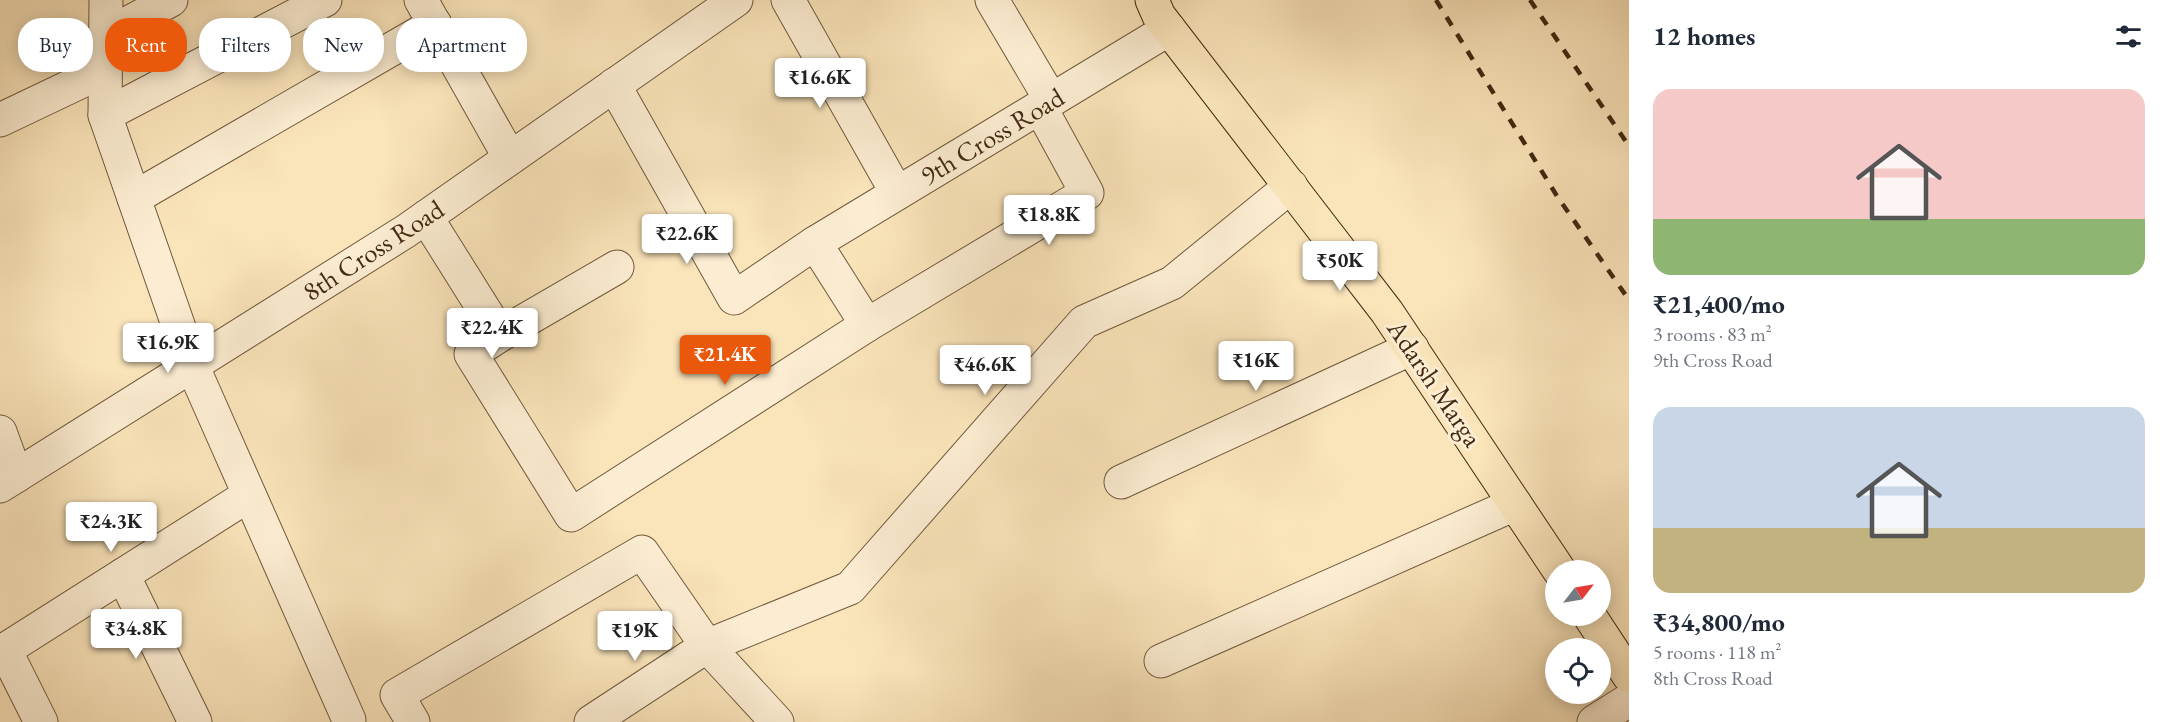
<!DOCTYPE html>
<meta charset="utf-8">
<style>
:root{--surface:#fff;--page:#f6f6f7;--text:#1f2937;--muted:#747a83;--accent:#ea580c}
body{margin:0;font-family:"EB Garamond",serif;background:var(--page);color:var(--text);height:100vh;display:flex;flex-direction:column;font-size:22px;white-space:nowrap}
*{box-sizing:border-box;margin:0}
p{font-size:20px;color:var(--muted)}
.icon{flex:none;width:33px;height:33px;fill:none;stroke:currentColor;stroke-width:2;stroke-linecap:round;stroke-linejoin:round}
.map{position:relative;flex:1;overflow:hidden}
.side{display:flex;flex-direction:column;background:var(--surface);width:540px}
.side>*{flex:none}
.hud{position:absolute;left:18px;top:18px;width:570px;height:54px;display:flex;gap:12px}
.needle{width:39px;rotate:59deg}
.buttons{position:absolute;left:1545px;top:560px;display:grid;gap:12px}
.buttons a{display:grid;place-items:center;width:66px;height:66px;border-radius:50%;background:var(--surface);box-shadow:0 3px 15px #0003;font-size:30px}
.price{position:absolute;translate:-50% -51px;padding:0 14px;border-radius:6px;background:#fff;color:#222;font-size:20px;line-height:39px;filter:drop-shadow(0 2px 3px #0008)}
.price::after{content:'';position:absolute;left:50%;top:36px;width:18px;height:14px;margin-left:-9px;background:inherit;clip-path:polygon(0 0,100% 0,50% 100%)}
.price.on{background:var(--accent);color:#fff}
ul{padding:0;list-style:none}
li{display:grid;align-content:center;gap:12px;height:318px;padding:0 24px}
li span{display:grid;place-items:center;height:186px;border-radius:18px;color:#555}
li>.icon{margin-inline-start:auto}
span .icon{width:108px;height:108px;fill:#fffc;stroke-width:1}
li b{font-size:26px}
h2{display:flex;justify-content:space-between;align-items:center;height:72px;padding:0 24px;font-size:26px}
.chip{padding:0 21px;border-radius:24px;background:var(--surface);box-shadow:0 3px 15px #0003;font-size:21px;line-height:54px}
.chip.on{background:var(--accent);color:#fff}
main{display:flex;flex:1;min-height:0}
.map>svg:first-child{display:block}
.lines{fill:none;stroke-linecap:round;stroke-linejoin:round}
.minor-casing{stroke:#70583c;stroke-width:35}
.major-casing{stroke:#422912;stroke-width:35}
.minor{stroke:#fcedd2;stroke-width:33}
.major{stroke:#fae4ba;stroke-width:33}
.rail{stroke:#422912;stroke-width:4.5;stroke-dasharray:10 10;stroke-linecap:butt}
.labels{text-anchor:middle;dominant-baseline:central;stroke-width:6;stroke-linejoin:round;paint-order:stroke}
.street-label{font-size:27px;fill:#422912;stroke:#fcedd2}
</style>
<main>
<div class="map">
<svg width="1629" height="722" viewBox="0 0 1629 722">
<rect width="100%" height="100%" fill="#fae4ba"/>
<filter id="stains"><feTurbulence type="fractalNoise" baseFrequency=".00333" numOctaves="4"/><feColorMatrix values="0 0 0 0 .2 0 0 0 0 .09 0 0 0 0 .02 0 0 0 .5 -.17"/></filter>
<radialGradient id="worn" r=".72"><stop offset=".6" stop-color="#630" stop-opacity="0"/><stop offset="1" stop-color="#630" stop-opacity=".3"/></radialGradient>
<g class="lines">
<g class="minor-casing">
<g id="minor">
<path d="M106 0 105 115 192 365 349 720"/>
<path d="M421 0 510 158"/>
<path d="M788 0 897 193"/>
<path d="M992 0 1051 100"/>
<path d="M106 35 171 0"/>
<path d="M614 85 734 298 815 243 1169 29"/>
<path d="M105 115 325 0"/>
<path d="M0 120 105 70"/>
<path d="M134 198 435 24"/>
<path d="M426 217 500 335 617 267"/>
<path d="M867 325 1087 193 1040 107"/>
<path d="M500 335 471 354 571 515 867 325 815 243"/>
<path d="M0 432 16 476"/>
<path d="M1121 482 1412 348"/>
<path d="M0 486 406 231 736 0"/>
<path d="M123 575 195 722"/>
<path d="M5 650 41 722"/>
<path d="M0 653 249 495"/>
<path d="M1161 661 1515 504"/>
<path d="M413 722 397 695 642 552 707 646 777 722"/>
<path d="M591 722 707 646 850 588 1084 322 1172 283 1291 186"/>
<path d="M1594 722 1629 700"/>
</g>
</g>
<g class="major-casing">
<g id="major">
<path d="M1152 0 1159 16 1387 312 1559 570"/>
<path d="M1589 615 1629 676"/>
</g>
</g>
<use href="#minor" class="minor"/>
<use href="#major" class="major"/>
<g class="rail">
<path d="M1436 0 1557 196 1629 300"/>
<path d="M1530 0 1629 146"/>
</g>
</g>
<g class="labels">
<g class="street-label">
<text transform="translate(992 136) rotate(-31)">9th Cross Road</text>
<text transform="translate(373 250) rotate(-33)">8th Cross Road</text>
<text transform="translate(1435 383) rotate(56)">Adarsh Marga</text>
</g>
</g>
<rect width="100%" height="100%" filter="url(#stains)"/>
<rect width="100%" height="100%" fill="url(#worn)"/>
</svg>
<div class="buttons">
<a><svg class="needle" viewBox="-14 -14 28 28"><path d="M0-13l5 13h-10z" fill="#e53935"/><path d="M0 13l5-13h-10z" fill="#747a83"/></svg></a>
<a><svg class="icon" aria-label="locate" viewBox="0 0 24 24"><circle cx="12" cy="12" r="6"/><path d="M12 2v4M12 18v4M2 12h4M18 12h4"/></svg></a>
</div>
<b class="price" style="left:820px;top:109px">₹16.6K</b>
<b class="price" style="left:1049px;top:246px">₹18.8K</b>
<b class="price" style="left:687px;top:265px">₹22.6K</b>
<b class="price" style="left:1340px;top:292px">₹50K</b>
<b class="price" style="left:492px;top:359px">₹22.4K</b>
<b class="price" style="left:168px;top:374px">₹16.9K</b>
<b class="price on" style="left:725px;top:386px">₹21.4K</b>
<b class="price" style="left:1256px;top:392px">₹16K</b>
<b class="price" style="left:985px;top:396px">₹46.6K</b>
<b class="price" style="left:111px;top:553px">₹24.3K</b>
<b class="price" style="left:136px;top:660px">₹34.8K</b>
<b class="price" style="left:635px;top:662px">₹19K</b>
<div class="hud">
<a class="chip">Buy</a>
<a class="chip on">Rent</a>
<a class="chip">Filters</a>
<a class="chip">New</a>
<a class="chip">Apartment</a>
</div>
</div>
<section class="side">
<h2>12 homes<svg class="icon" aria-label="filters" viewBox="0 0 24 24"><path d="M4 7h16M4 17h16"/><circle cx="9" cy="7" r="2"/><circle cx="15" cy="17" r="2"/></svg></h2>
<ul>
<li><span style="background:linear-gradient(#f6c9c9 70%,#8fb573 0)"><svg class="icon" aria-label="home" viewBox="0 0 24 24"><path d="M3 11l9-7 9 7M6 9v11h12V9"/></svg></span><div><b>₹21,400/mo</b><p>3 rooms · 83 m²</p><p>9th Cross Road</p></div></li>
<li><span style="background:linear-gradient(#c9d6e8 65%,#c2b280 0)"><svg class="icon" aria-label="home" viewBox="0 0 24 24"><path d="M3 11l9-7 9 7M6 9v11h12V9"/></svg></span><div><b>₹34,800/mo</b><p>5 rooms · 118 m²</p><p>8th Cross Road</p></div></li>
</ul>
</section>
</main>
